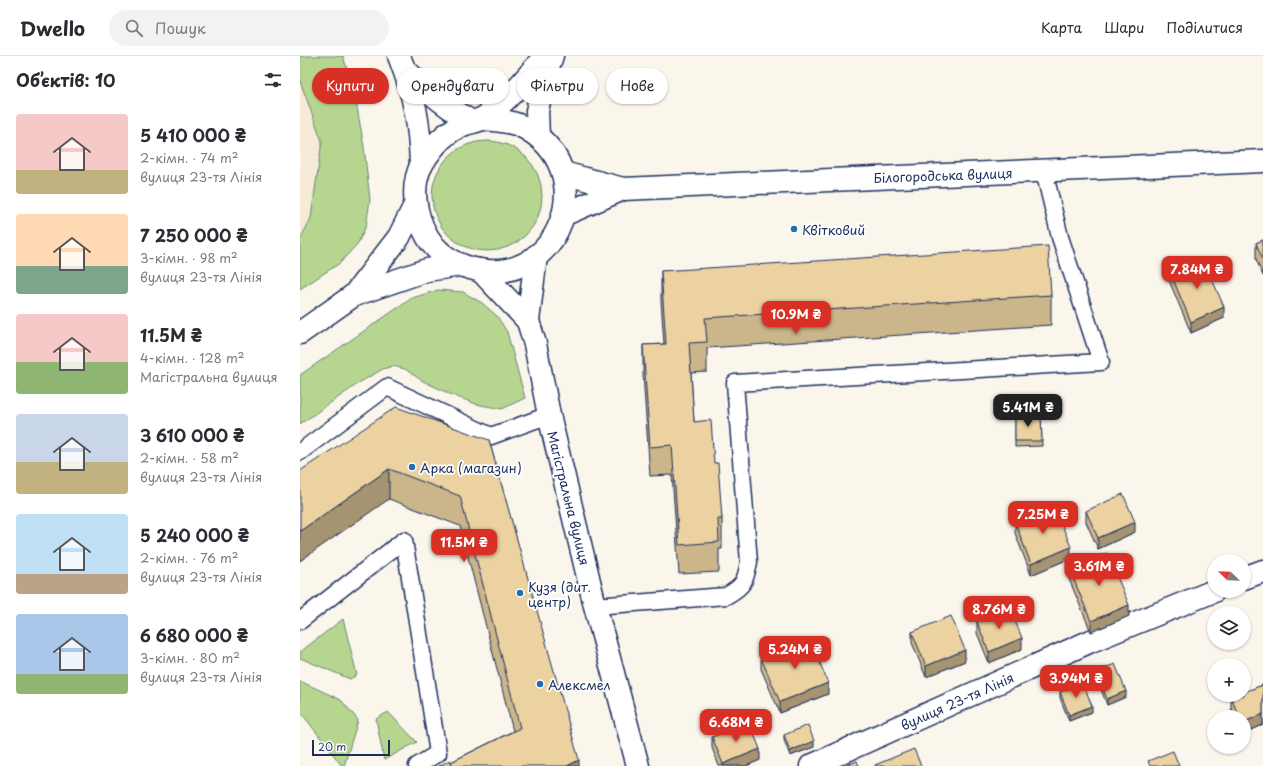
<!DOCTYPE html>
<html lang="uk">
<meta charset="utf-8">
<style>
:root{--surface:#fff;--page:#f2f2f3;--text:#2b2b33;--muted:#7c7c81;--line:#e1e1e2;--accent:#d93025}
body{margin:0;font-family:"Playpen Sans",sans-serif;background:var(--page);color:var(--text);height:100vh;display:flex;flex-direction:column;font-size:15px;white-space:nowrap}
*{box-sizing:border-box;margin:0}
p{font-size:13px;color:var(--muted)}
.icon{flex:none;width:22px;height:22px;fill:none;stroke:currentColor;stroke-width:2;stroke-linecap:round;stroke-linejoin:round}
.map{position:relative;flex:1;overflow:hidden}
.sheet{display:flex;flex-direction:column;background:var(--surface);width:300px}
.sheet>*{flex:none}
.banner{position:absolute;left:12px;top:12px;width:380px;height:36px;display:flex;gap:8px}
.needle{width:26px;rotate:293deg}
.fabs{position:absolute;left:907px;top:498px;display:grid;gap:8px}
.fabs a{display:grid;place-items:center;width:44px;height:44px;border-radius:50%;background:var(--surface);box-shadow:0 1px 3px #0004;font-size:20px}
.scale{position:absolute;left:12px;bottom:10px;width:78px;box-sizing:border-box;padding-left:4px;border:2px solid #1b2f5e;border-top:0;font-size:11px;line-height:14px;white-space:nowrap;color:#1b2f5e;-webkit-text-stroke:3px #fff;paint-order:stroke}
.price{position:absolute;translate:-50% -34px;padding:0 9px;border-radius:8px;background:var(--accent);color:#fff;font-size:13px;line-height:26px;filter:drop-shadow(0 1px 2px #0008)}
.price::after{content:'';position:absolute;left:50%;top:24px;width:12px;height:9px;margin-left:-6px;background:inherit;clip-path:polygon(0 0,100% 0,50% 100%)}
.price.selected{background:#222;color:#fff}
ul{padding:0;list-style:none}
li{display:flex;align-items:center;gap:12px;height:100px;padding:0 16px}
li span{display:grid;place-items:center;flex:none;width:112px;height:80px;border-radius:4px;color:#555}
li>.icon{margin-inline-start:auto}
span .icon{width:48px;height:48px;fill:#fffc;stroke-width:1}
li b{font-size:17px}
h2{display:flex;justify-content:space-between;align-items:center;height:48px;padding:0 16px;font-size:17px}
.pill{padding:0 14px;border-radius:18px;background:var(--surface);box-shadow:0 1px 3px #0004;font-size:14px;line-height:36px}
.pill.selected{background:var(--accent);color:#fff}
header{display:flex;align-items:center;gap:24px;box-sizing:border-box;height:56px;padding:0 20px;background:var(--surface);border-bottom:1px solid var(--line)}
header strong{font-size:19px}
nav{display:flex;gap:22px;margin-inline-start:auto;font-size:14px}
.search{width:280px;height:36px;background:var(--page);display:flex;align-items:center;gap:10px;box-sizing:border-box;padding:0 14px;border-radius:22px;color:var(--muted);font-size:15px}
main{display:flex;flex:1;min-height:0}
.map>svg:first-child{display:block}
.built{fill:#f6ebd6}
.green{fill:#b6d690;stroke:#688277}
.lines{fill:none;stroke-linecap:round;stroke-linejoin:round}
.service-casing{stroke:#1b2f5e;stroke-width:19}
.minor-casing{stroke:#1b2f5e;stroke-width:25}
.tertiary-casing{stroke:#1b2f5e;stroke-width:25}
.secondary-casing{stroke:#1b2f5e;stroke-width:25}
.service{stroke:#fff;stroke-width:16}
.minor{stroke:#fff;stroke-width:22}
.tertiary{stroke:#fff;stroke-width:22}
.secondary{stroke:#fff;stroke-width:22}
.wall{fill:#cbb58a;stroke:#1b2f5e}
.shaded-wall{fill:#a59371;stroke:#1b2f5e}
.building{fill:#ecd2a1;stroke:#1b2f5e}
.poi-dot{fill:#1f6fb2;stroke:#fff;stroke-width:1.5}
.labels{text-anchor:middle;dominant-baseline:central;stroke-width:3.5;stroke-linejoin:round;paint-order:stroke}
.street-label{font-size:13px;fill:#1b2f5e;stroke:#fff}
.poi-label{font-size:13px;fill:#1b2f5e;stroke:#fff;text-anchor:start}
</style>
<header>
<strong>Dwello</strong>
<div class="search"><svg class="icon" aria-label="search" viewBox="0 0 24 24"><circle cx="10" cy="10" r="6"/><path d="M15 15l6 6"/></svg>Пошук</div>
<nav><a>Карта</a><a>Шари</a><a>Поділитися</a></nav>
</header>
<main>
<section class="sheet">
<h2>Об’єктів: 10<svg class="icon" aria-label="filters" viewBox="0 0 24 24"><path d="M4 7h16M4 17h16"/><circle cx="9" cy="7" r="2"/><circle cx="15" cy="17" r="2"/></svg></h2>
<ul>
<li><span style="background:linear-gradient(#f6c9c9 70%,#c2b280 0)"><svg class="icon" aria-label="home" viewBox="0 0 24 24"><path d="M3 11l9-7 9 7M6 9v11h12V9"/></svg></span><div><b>5 410 000 ₴</b><p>2-кімн. · 74 m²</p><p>вулиця 23-тя Лінія</p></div></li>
<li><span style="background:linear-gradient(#ffd9b3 65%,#7fa58c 0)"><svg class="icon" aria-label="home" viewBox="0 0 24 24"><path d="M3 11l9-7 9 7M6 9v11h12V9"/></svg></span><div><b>7 250 000 ₴</b><p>3-кімн. · 98 m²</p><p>вулиця 23-тя Лінія</p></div></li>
<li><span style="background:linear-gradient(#f6c9c9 60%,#8fb573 0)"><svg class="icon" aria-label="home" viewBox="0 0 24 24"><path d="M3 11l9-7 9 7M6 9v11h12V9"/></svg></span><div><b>11.5M ₴</b><p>4-кімн. · 128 m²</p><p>Магістральна вулиця</p></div></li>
<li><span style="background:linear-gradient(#c9d6e8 60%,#c2b280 0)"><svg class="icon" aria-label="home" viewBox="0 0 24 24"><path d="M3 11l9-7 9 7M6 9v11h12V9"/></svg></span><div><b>3 610 000 ₴</b><p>2-кімн. · 58 m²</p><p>вулиця 23-тя Лінія</p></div></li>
<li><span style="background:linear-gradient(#bfe0f5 75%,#b9a48a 0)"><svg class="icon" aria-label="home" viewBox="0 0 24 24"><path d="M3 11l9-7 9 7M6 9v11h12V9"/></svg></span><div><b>5 240 000 ₴</b><p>2-кімн. · 76 m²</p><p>вулиця 23-тя Лінія</p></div></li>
<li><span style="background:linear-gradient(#a9c7e8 75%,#8fb573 0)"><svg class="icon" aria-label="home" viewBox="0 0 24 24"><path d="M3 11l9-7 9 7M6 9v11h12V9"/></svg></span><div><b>6 680 000 ₴</b><p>3-кімн. · 80 m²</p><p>вулиця 23-тя Лінія</p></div></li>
</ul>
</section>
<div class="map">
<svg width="963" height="710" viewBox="0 0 963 710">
<rect width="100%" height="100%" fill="#fbf6ec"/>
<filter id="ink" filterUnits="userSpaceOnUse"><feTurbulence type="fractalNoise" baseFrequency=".025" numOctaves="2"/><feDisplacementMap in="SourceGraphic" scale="8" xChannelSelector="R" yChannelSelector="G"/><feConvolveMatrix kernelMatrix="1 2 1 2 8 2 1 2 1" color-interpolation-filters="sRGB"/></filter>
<g filter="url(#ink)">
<path class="built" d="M0 0H43L55 40 64 91 70 144 66 170 58 187 40 207 0 233Z"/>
<g class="green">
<path d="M0 0H43L55 40 64 91 70 144 66 170 58 187 40 207 0 233V184L11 162 22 85 0 25Z"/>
<circle cx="187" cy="140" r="55"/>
<path d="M138 234 163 236 182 247 197 260 207 276 225 342 202 353 176 348 152 339 121 324 105 313 93 310 83 313 62 325 0 368V319L112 242Z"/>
<path d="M43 563 57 619 50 623 0 602V596Z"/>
<path d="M0 625 41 644 58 664 44 710H42L0 655Z"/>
<path d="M88 656 117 686 84 704 76 663Z"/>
</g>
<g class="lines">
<g class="service-casing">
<g id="service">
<path d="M0 396 87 331 191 380 249 359"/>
<path d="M295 550 426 540C444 530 445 526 449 506L435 327 801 306 760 181 744 115"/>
<path d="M0 565 104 484 138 697 117 710"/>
</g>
</g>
<g class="minor-casing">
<g id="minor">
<path d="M944 522 963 515"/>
<path d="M511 710 791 585 914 535"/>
</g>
</g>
<g class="tertiary-casing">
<g id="tertiary">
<path d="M263 117 323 133 963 105"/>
<path d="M263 159 323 133"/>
<path d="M236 200 228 265 235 288 249 359 295 550 338 710"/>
<path d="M180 214 228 265"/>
<path d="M54 239 99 181 115 149"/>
<path d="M0 277 54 239 127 214 161 209"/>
</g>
</g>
<g class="secondary-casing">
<g id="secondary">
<path d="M99 0C114 37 120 70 121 110"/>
<path d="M104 13C126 34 146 51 172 66"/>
<path d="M183 63C196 64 210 65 221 70 306 112 259 237 170 212 152 207 136 196 127 180 115 159 110 130 122 108 132 91 144 76 163 69 169 66 177 66 183 62 187 60 191 56 195 53 214 37 229 19 245 0"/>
<path d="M238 80 237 55 244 23 252 0"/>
</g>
</g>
<use href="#service" class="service"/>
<use href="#minor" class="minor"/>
<use href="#tertiary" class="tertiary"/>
<use href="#secondary" class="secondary"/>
</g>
<g class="wall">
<path d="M963 184V220L956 203V187Z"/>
<path d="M361 215 751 239V269L407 292V316L391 317 394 366 414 407 422 463V493H419V516L379 518 372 419 350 420 343 319V289L364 288 361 245Z"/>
<path d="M870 216 924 262 891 277 870 227Z"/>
<path d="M741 358 742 390 715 391V359Z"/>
<path d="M189 384 279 710 151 706 213 675 160 470 89 443 0 415Z"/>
<path d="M786 455 835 476 798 493 786 466Z"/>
<path d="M715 466 771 502 731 519 715 477Z"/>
<path d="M769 512 829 560 791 576 769 523Z"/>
<path d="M677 566 722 593 689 607 677 577Z"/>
<path d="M612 576 665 605 626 621 612 587Z"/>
<path d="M461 602 528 638 480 657 461 613Z"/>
<path d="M796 615 826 641 807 649 796 621Z"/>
<path d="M963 629V669L944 677V661H934L931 652V641Z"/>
<path d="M760 636 792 656 769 665 760 642Z"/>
<path d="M484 679 514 691 490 700 484 684Z"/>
<path d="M412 681 460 704 446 710H419L412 692Z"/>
</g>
<g class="shaded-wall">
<path d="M924 251V262L891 277V266Z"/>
<path d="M89 413V443L0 505V475Z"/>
<path d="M835 466V476L798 493V482Z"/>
<path d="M771 491V502L731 519V508Z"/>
<path d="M829 549V560L791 576V565Z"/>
<path d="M722 582V593L689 607V596Z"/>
<path d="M665 594V605L626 621V610Z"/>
<path d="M528 627V638L480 657V646Z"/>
<path d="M826 635V641L807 649V643Z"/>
<path d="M792 650V656L769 665V659Z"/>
<path d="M963 658V669L944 677V666Z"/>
<path d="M514 685V691L490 700V695Z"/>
<path d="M460 693V704L446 710H423V708Z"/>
<path d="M279 704V710H267Z"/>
</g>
<g class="building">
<path d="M963 184V204L956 187Z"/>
<path d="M748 190 751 239 405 262 407 286 389 287 394 366 411 364 414 407H418L422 463H418L419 486 379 489 372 389 350 391 343 289 366 288 361 215Z"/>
<path d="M903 202 924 251 891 266 870 216Z"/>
<path d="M96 351 189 384 279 704 267 710H153L151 706 220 672 160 440 89 413 0 475V415Z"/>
<path d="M741 358 742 385H715V359Z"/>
<path d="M823 438 835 466 798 482 786 455Z"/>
<path d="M754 450 771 491 731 508 715 466Z"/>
<path d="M807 497 829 549 791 565 769 512Z"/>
<path d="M710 553 722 582 689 596 677 566Z"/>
<path d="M651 560 665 594 626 610 612 576Z"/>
<path d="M510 582 528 627 480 646 461 602Z"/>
<path d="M815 608 826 635 807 643 796 615Z"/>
<path d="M783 627 792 650 769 659 760 636Z"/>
<path d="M963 629V658L944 666V661H939L931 641 937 639H944V636Z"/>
<path d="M449 666 460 693 423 708 412 681Z"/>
<path d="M508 669 514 685 490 695 484 679Z"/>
<path d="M614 693 621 710H575V709Z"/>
<path d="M873 695 879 710H850L848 705Z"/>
<path d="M150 704 153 710H139Z"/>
<path d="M557 705 559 710H545Z"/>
</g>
</g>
<g class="poi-dot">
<circle cx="494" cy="173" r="4"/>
<circle cx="112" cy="411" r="4"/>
<circle cx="220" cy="537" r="4"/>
<circle cx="240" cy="628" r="4"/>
</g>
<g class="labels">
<g class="street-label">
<text transform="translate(643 119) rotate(-2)">Білогородська вулиця</text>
<text transform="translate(269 442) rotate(76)">Магістральна вулиця</text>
<text transform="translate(657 645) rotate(-24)">вулиця 23-тя Лінія</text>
</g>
<g class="poi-label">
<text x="502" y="173">Квітковий</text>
<text x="120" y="411">Арка (магазин)</text>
<text x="228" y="530">Кузя (дит.<tspan x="228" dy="15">центр)</tspan></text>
<text x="248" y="628">Алексмел</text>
</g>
</g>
</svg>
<div class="fabs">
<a><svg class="needle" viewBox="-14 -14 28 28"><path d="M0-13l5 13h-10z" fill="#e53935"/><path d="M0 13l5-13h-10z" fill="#7c7c81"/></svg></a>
<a><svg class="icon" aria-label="layers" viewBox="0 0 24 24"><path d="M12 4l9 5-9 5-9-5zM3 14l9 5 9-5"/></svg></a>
<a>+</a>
<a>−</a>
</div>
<div class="scale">20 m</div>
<b class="price" style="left:897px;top:234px">7.84M ₴</b>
<b class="price" style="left:496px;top:279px">10.9M ₴</b>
<b class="price selected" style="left:728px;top:372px">5.41M ₴</b>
<b class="price" style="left:743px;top:479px">7.25M ₴</b>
<b class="price" style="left:164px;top:507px">11.5M ₴</b>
<b class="price" style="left:799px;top:531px">3.61M ₴</b>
<b class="price" style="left:699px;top:574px">8.76M ₴</b>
<b class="price" style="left:495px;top:614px">5.24M ₴</b>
<b class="price" style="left:776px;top:643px">3.94M ₴</b>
<b class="price" style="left:436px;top:687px">6.68M ₴</b>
<div class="banner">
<a class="pill selected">Купити</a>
<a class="pill">Орендувати</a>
<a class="pill">Фільтри</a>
<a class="pill">Нове</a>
</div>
</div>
</main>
